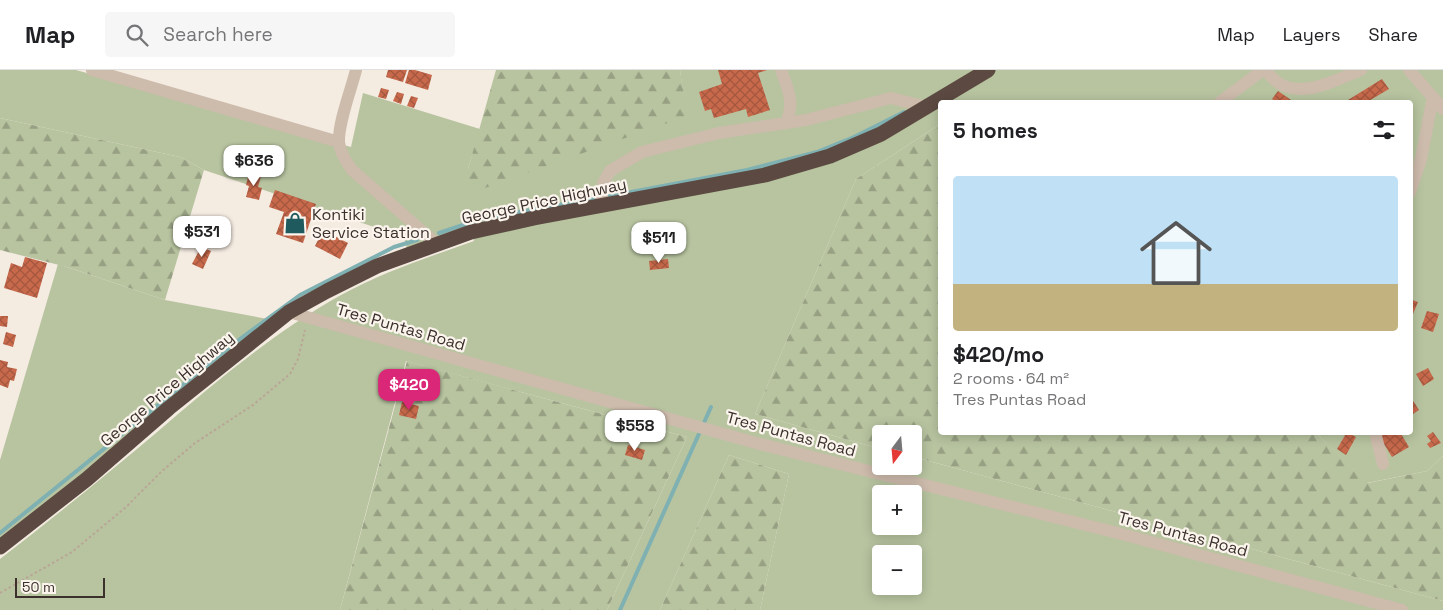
<!DOCTYPE html>
<meta charset="utf-8">
<style>
:root{--surface:#fff;--page:#f6f6f6;--text:#202124;--muted:#757577;--line:#e0e0e0;--accent:#db2777}
body{margin:0;font-family:"Space Grotesk",sans-serif;background:var(--page);color:var(--text);height:100vh;display:flex;flex-direction:column;font-size:19px;white-space:nowrap}
*{box-sizing:border-box;margin:0}
p{font-size:16px;color:var(--muted)}
.icon{flex:none;width:28px;height:28px;fill:none;stroke:currentColor;stroke-width:2;stroke-linecap:round;stroke-linejoin:round}
.map{position:relative;flex:1;overflow:hidden}
.drawer{position:absolute;left:938px;top:30px;width:475px;height:335px;display:flex;flex-direction:column;background:var(--surface);border-radius:5px;box-shadow:0 2px 12px #0003}
.drawer>*{flex:none}
.needle{width:32px;rotate:196deg}
.tools{position:absolute;left:872px;top:355px;display:grid;gap:10px}
.tools a{display:grid;place-items:center;width:50px;height:50px;border-radius:5px;background:var(--surface);box-shadow:0 2px 12px #0003;font-size:25px}
.scale{position:absolute;left:15px;bottom:12px;width:90px;box-sizing:border-box;padding-left:5px;border:2px solid #3b302b;border-top:0;font-size:14px;line-height:18px;white-space:nowrap;color:#3b302b;-webkit-text-stroke:4px #fbf5ee;paint-order:stroke}
.price{position:absolute;translate:-50% -42px;padding:0 11px;border-radius:10px;background:#fff;color:#222;font-size:16px;line-height:32px;filter:drop-shadow(0 1px 2px #0008)}
.price::after{content:'';position:absolute;left:50%;top:30px;width:15px;height:11px;margin-left:-8px;background:inherit;clip-path:polygon(0 0,100% 0,50% 100%)}
.price.active{background:var(--accent);color:#fff}
ul{padding:0;list-style:none}
li{display:grid;align-content:center;gap:10px;height:265px;padding:0 15px}
li+li{border-top:1px solid var(--line)}
li span{display:grid;place-items:center;height:155px;border-radius:5px;color:#555}
li>.icon{margin-inline-start:auto}
span .icon{width:90px;height:90px;fill:#fffc;stroke-width:1}
li b{font-size:21px}
h2{display:flex;justify-content:space-between;align-items:center;height:60px;padding:0 15px;font-size:21px}
header{display:flex;align-items:center;gap:30px;box-sizing:border-box;height:70px;padding:0 25px;background:var(--surface);border-bottom:1px solid var(--line)}
header strong{font-size:24px}
nav{display:flex;gap:28px;margin-inline-start:auto;font-size:18px}
.search{width:350px;height:45px;background:var(--page);display:flex;align-items:center;gap:12px;box-sizing:border-box;padding:0 18px;border-radius:5px;color:var(--muted);font-size:19px}
.map>svg:first-child{display:block}
.green{fill:#b8c4a0;fill-rule:evenodd}
.forest{fill:url(#forest-firs)}
.lines{fill:none;stroke-linecap:round;stroke-linejoin:round}
.stream{stroke:#7fb0b2;stroke-width:4}
.building{fill:url(#building-cross-hatch)}
.path{stroke:#b9a596;stroke-width:2;stroke-dasharray:2.5 2.5;stroke-linecap:butt}
.minor{stroke:#cdbbac;stroke-width:12}
.highway{stroke:#5c4a42;stroke-width:15}
.labels{text-anchor:middle;dominant-baseline:central;stroke-width:4.5;stroke-linejoin:round;paint-order:stroke}
.street-label{font-size:16px;fill:#3b302b;stroke:#fbf5ee}
.poi-label{font-size:16px;fill:#3b302b;stroke:#fbf5ee;text-anchor:start}
</style>
<header>
<strong>Map</strong>
<div class="search"><svg class="icon" aria-label="search" viewBox="0 0 24 24"><circle cx="10" cy="10" r="6"/><path d="M15 15l6 6"/></svg>Search here</div>
<nav><a>Map</a><a>Layers</a><a>Share</a></nav>
</header>
<div class="map">
<svg width="1443" height="540" viewBox="0 0 1443 540">
<defs>
<pattern id="forest-firs" width="22" height="20" patternUnits="userSpaceOnUse" patternTransform="scale(1.25)"><rect width="22" height="20" fill="#b8c4a0"/><path d="M5 1l3.5 6h-7zM16 11l3.5 6h-7z" fill="#97a083"/></pattern>
<pattern id="building-cross-hatch" width="8" height="8" patternUnits="userSpaceOnUse" patternTransform="scale(1.25)"><rect width="8" height="8" fill="#c8694b"/><path d="M0 0l8 8M0 8l8-8" fill="none" stroke="#a4573f"/></pattern>
</defs>
<rect width="100%" height="100%" fill="#f4ebe1"/>
<g class="green">
<path d="M0 0H76L351 77 363 23 480 59 468 99 686 46 680 0H1443V386L1427 401 1367 413 1316 363 1410 362V32H940V54L856 109 755 344 881 379V396H914V387L1443 531V540H760L789 404 729 385 660 540H607L687 367 406 291 340 540H0V489C53 448 105 406 156 363 214 313 273 263 341 225 383 202 429 187 474 171L471 162 407 179 404 167 204 100 180 87 0 48ZM881 424H914V456H881ZM881 484H914V516H881Z"/>
<path d="M58 194 165 230 273 250 0 470V390Z"/>
</g>
<g class="forest">
<path d="M496 0H680L687 46 482 119 469 114 468 99Z"/>
<path d="M0 48 180 87 204 100 165 230 67 197 0 180Z"/>
<path d="M940 54V362L1316 363 1368 413 1427 401 1443 386V531L914 387V364H881V379L755 344 856 109Z"/>
<path d="M407 291 687 367 607 540H340Z"/>
<path d="M729 385 789 404 760 540H660Z"/>
</g>
<g class="lines">
<g class="stream">
<path d="M605 127 747 100 817 82 854 67 904 42"/>
<path d="M439 163 481 149 598 128"/>
<path d="M0 463 236 272 300 225 394 177 417 170"/>
<path d="M620 540 711 337"/>
</g>
</g>
<g class="building">
<path d="M388 0H407L403 12 386 7Z"/>
<path d="M409 0H415L432 5 428 20 405 13Z"/>
<path d="M718 0H767L758 3 770 40 748 47 746 39 714 48 711 39 705 41 699 22 722 14Z"/>
<path d="M1382 9 1389 19 1367 32H1349L1348 30Z"/>
<path d="M381 18 389 20 386 29 378 27Z"/>
<path d="M1278 21 1294 32H1277L1272 29Z"/>
<path d="M397 22 404 24 401 34 393 31Z"/>
<path d="M411 26 418 28 414 38 407 36Z"/>
<path d="M249 103 261 106 258 117 262 118 259 130 246 127 249 116 246 115Z"/>
<path d="M275 120 316 134 303 173 276 164 284 142 269 137Z"/>
<path d="M323 160 348 173 340 189 315 176Z"/>
<path d="M201 177 211 181 203 199 192 194Z"/>
<path d="M25 187 47 193 37 228 4 218 11 193 22 197Z"/>
<path d="M668 189 669 198 650 200 649 191Z"/>
<path d="M1410 229 1418 232 1410 251Z"/>
<path d="M1427 241 1439 244 1433 262 1421 258Z"/>
<path d="M0 246H8L7 257 0 256Z"/>
<path d="M6 262 16 265 13 277 3 274Z"/>
<path d="M0 290 8 292 7 297 17 299 14 311 10 310 8 318 0 315Z"/>
<path d="M1428 298 1434 309 1423 316 1416 304Z"/>
<path d="M1410 326 1419 340 1410 346Z"/>
<path d="M402 332 419 336 416 349 399 345Z"/>
<path d="M1347 362 1356 367 1346 385 1337 379Z"/>
<path d="M1385 362H1400L1409 377 1392 387 1379 366Z"/>
<path d="M1433 362 1441 373 1430 378 1427 374 1431 371 1427 366Z"/>
<path d="M628 375 645 380 642 390 625 385Z"/>
</g>
<g class="lines">
<path class="path" d="M0 523 72 482 125 438 161 402 195 373 253 335 290 304 298 289 305 260"/>
<g class="minor">
<path d="M92 0 339 72"/>
<path d="M356 0C351 20 338 53 339 72 340 83 346 92 352 100L438 175"/>
<path d="M781 0C788 20 795 32 786 53"/>
<path d="M1266 0C1289 36 1331 12 1361 0"/>
<path d="M1409 0 1443 39"/>
<path d="M1220 32 1263 0"/>
<path d="M1410 122 1421 89 1433 27"/>
<path d="M601 135 603 113 610 101 642 82 719 63 806 50 891 28 927 37"/>
<path d="M289 242 756 373 1118 463 1402 540"/>
<path d="M1375 362 1383 394"/>
</g>
<path class="highway" d="M0 477 87 409 169 338 289 242 327 221 377 196 471 162 534 148 765 105 830 86 881 64 988 0"/>
</g>
<defs>
<g id="shop-bare" transform="scale(1.725)"><path d="M-5-2.5h2.3a2.7 3.5 0 0 1 5.4 0H5L5.5 6h-11ZM-1.5-2.5h3a1.5 2.3 0 0 0-3 0Z" fill="#1f5a5e" stroke="#fbf5ee" stroke-width="2.5" paint-order="stroke"/></g>
</defs>
<g fill-rule="evenodd">
<use href="#shop-bare" x="295" y="153"/>
</g>
<g class="labels">
<g class="street-label">
<text transform="translate(544 131) rotate(-12)">George Price Highway</text>
<text transform="translate(401 257) rotate(16)">Tres Puntas Road</text>
<text transform="translate(167 319) rotate(-40)">George Price Highway</text>
<text transform="translate(791 364) rotate(15)">Tres Puntas Road</text>
<text transform="translate(1183 464) rotate(15)">Tres Puntas Road</text>
</g>
<g class="poi-label">
<text x="312" y="144">Kontiki<tspan x="312" dy="18">Service Station</tspan></text>
</g>
</g>
</svg>
<div class="tools">
<a><svg class="needle" viewBox="-14 -14 28 28"><path d="M0-13l5 13h-10z" fill="#e53935"/><path d="M0 13l5-13h-10z" fill="#757577"/></svg></a>
<a>+</a>
<a>−</a>
</div>
<div class="scale">50 m</div>
<b class="price" style="left:254px;top:117px">$636</b>
<b class="price" style="left:202px;top:188px">$531</b>
<b class="price" style="left:659px;top:194px">$511</b>
<b class="price active" style="left:409px;top:341px">$420</b>
<b class="price" style="left:635px;top:382px">$558</b>
<section class="drawer">
<h2>5 homes<svg class="icon" aria-label="filters" viewBox="0 0 24 24"><path d="M4 7h16M4 17h16"/><circle cx="9" cy="7" r="2"/><circle cx="15" cy="17" r="2"/></svg></h2>
<ul>
<li><span style="background:linear-gradient(#bfe0f5 70%,#c2b280 0)"><svg class="icon" aria-label="home" viewBox="0 0 24 24"><path d="M3 11l9-7 9 7M6 9v11h12V9"/></svg></span><div><b>$420/mo</b><p>2 rooms · 64 m²</p><p>Tres Puntas Road</p></div></li>
</ul>
</section>
</div>
